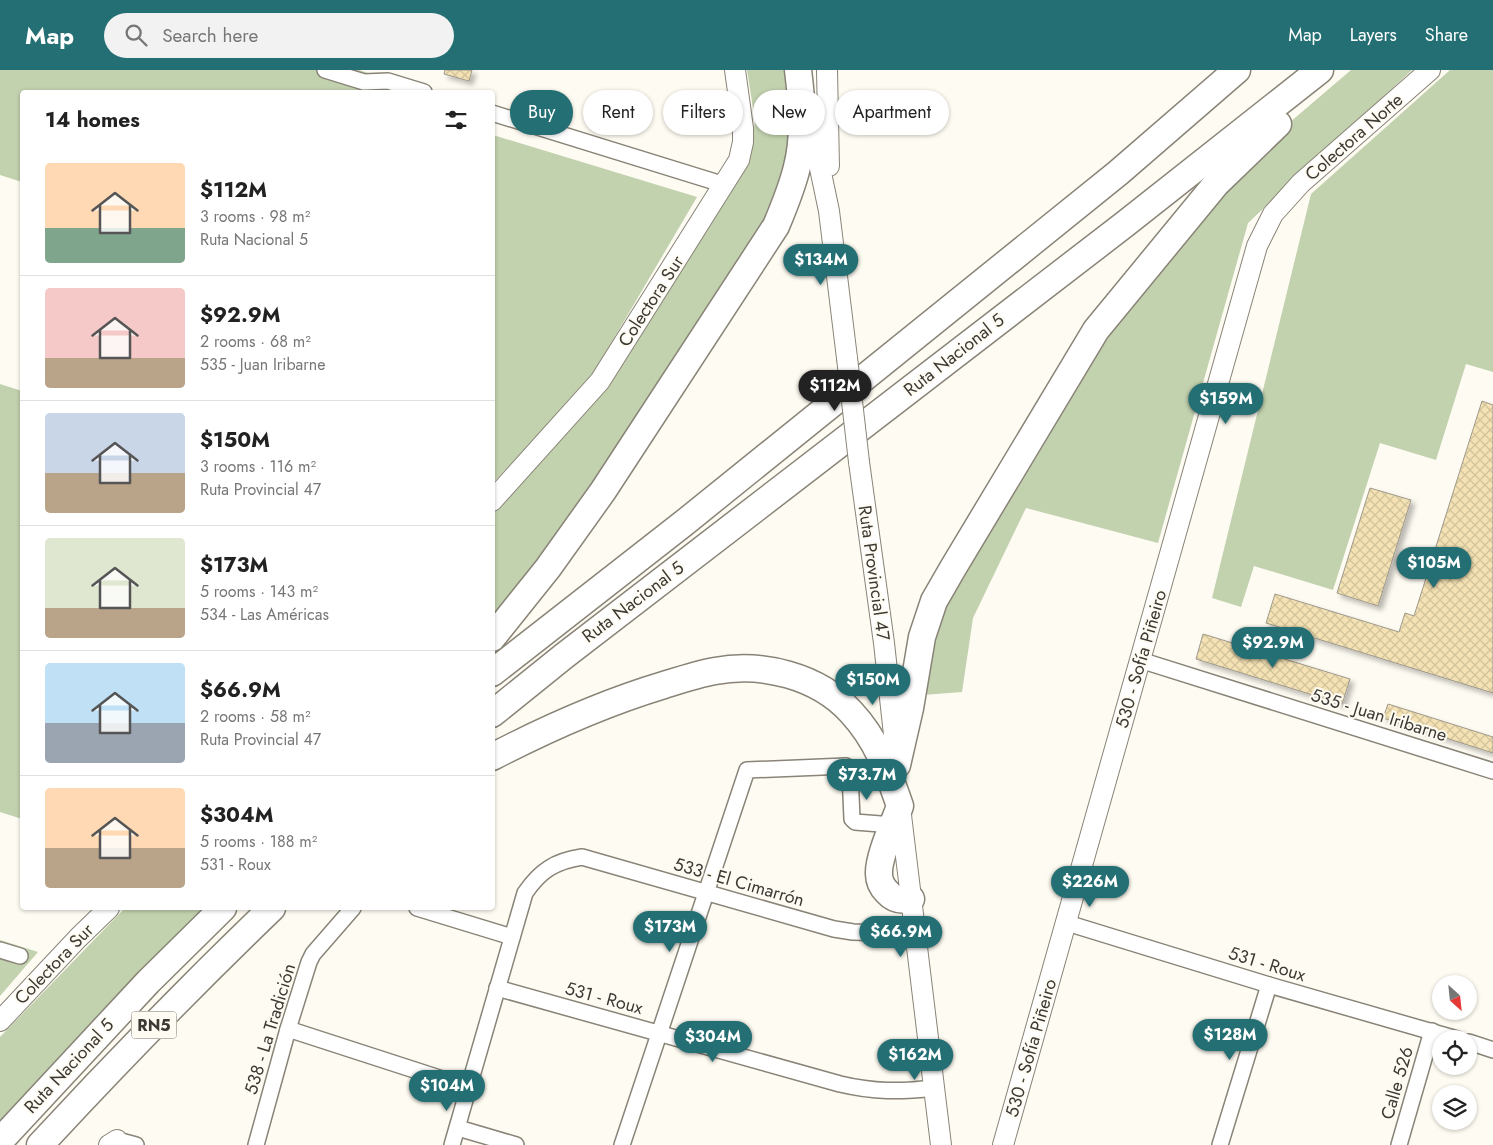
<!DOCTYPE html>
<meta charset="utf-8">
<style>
:root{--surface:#fff;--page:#f2f2f2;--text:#222;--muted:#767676;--line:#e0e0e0;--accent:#246f74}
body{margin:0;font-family:Jost,sans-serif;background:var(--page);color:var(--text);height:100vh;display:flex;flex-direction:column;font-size:19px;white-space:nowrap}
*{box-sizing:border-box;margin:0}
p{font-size:16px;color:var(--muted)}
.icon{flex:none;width:28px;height:28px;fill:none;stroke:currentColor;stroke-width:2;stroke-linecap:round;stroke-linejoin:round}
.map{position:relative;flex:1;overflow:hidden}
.sheet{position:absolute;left:20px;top:20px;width:475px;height:820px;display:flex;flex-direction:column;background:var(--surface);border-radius:5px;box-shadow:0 1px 4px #0004}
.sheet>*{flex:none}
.top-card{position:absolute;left:510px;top:20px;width:475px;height:45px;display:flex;gap:10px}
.needle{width:32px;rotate:153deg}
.controls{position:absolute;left:1432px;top:905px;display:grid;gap:10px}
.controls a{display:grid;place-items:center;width:45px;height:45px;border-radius:50%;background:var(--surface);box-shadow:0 1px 4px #0004;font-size:25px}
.price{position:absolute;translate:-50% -42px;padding:0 11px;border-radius:18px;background:var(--accent);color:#fff;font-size:16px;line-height:32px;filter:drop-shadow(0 1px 2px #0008)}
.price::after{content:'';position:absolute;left:50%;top:30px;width:15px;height:11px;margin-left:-8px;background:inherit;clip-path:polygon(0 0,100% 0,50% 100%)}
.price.on{background:#222;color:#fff}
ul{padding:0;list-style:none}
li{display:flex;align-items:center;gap:15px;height:125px;padding:0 25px}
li+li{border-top:1px solid var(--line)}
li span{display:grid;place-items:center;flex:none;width:140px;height:100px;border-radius:5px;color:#555}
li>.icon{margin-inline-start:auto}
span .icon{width:60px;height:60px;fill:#fffc;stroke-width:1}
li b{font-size:21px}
h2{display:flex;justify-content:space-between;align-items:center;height:60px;padding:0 25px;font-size:21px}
.chip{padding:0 18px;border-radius:22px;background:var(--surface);box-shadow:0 1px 4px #0004;font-size:18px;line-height:45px}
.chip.on{background:var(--accent);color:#fff}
header{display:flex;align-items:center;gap:30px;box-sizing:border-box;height:70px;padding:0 25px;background:var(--accent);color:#fff}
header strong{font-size:24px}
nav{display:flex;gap:28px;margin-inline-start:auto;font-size:18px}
.search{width:350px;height:45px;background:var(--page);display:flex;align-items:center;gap:12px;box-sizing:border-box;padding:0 18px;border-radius:28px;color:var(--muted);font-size:19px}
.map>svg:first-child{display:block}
.green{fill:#c2d1ae}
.building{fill:url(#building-cross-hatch);stroke:#9e998b;filter:url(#shadow)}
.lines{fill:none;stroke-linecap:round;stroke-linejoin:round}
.street-casing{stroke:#898477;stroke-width:18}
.secondary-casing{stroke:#898477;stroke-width:22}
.highway-casing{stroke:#898477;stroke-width:29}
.street{stroke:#fff;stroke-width:15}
.secondary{stroke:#fff;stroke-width:20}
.highway{stroke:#fff;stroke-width:26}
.secondary-bridge-casing{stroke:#898477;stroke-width:22;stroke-linecap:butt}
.secondary-bridge{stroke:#fff;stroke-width:20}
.labels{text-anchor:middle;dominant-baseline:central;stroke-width:4;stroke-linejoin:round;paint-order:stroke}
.shield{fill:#fefbf2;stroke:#76736d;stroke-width:1}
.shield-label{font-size:16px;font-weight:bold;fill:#3c3934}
.street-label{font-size:18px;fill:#3c3934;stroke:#fefbf2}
</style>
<header>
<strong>Map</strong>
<div class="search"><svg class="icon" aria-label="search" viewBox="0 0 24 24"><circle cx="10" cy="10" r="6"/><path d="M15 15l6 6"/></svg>Search here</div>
<nav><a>Map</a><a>Layers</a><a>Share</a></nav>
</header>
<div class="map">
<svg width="1493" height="1075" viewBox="0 0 1493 1075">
<defs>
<pattern id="building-cross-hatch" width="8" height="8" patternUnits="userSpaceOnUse" patternTransform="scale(1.25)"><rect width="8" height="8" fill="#f4e2b4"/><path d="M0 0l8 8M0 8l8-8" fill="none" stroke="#d2c39b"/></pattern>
<filter id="shadow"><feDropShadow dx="4" dy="4" stdDeviation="2.5" flood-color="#0004"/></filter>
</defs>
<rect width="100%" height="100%" fill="#fefbf2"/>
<g class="green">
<path d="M0 0H359L380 7 377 22H22V112L0 105Z"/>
<path d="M747 0H785L793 38 792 98 777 140 575 453 493 553 492 441 606 317 730 124 750 88 755 51Z"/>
<path d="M1351 0H1412L1248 153 1158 473 1026 438 973 548 962 622 923 625 932 558 1104 263 1262 76Z"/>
<path d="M1450 0H1493V302L1466 294 1436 390 1380 373 1333 520 1254 496 1241 537 1212 528 1311 124Z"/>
<path d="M493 65 697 127 590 309 493 413Z"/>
<path d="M0 314 22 321V749L0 742Z"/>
<path d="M125 838H209L100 946 0 1051V967Z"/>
<path d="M0 870 38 882 0 926Z"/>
</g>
<g class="building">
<path d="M445 0H472L469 11 444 4Z"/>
<path d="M1482 331 1493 335V623L1266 553 1275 524 1399 562 1405 543 1414 546Z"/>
<path d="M1370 418 1411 430 1378 536 1337 523Z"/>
<path d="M1203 564 1350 609 1342 634 1196 589Z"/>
<path d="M1388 634 1493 667V683L1383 648Z"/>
</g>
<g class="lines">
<g class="street-casing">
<g id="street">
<path d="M325 0 364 12 388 11 424 22"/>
<path d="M492 43 725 115"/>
<path d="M1140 590 1493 701"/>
<path d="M417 838 512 867"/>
<path d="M1067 853 1269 915 1457 969"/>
<path d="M0 880 20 886"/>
<path d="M497 918 840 1014C874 1022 900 1022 934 1018"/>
<path d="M288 959 470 1018"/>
<path d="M1469 972 1493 980"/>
<path d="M458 1058 516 1075"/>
<path d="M117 1070 136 1075"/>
<path d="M256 1075 288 959 309 892 313 884 353 838"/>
<path d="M452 1075 525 823C540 801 555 791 582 787L834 859 853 862 915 864"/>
<path d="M622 1075 747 700 846 696 850 698V703L852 749 855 752 893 755"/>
<path d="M1220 1075 1269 915"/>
<path d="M1399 1075 1432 961"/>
</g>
</g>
<g class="secondary-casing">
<g id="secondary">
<path d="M827 0 829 96"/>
<path d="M809 46 829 141 847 288"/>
<path d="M859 392 884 573 896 683"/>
<path d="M492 431 600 311 739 90 743 72V58L735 0"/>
<path d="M900 737 941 1075"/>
<path d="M0 951 78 868 109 838"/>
<path d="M109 1075 117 1070"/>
<path d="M1003 1075 1257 176 1273 144 1301 113 1430 0"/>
</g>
</g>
<g class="highway-casing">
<g id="highway">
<path d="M492 568 548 498 603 421 776 156C784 137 792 118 797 97 805 66 802 32 798 0"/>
<path d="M492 603 684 453 1118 103 1237 0"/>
<path d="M492 644 564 586 1125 154 1320 0"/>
<path d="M492 687C548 658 604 633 664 615 680 610 698 604 715 601 762 592 818 606 851 642 877 670 888 701 900 736 894 753 878 787 879 804 879 811 882 817 887 822 894 830 901 831 911 829"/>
<path d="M897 695 910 638 922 567 934 531 953 498 1096 260 1216 114 1278 54"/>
<path d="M0 1071 148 912 223 838"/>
<path d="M40 1075C115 994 192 915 272 838"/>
</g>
</g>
<use href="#street" class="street"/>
<use href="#secondary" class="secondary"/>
<use href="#highway" class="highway"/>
<g class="secondary-bridge-casing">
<path id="secondary-bridge" d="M847 288 859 392"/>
</g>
<use href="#secondary-bridge" class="secondary-bridge"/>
</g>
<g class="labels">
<rect class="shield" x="131.5" y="941.5" width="45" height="27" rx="4"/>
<g class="shield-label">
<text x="154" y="955">RN5</text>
</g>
<g class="street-label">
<text transform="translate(1354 67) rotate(-41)">Colectora Norte</text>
<text transform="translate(651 231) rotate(-57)">Colectora Sur</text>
<text transform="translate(954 285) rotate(-38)">Ruta Nacional 5</text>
<text transform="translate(874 503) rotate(82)">Ruta Provincial 47</text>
<text transform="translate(633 532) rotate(-37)">Ruta Nacional 5</text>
<text transform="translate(1141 589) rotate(-74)">530 - Sofía Piñeiro</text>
<text transform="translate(1379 645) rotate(17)">535 - Juan Iribarne</text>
<text transform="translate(739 812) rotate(16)">533 - El Cimarrón</text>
<text transform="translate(54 894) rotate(-46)">Colectora Sur</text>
<text transform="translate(1267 894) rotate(17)">531 - Roux</text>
<text transform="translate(604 928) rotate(15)">531 - Roux</text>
<text transform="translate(270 959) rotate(-73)">538 - La Tradición</text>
<text transform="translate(1031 978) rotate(-74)">530 - Sofía Piñeiro</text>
<text transform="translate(69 996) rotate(-47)">Ruta Nacional 5</text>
<text transform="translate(1397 1013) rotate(-74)">Calle 526</text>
</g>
</g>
</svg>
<div class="controls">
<a><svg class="needle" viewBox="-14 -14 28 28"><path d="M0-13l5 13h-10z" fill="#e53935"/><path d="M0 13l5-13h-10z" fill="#767676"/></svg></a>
<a><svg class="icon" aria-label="locate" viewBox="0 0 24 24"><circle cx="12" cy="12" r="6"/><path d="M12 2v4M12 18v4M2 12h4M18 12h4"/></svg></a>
<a><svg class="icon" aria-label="layers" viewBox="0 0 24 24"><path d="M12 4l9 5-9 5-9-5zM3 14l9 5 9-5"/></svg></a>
</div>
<b class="price" style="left:821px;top:216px">$134M</b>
<b class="price on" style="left:835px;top:342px">$112M</b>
<b class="price" style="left:1226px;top:355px">$159M</b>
<b class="price" style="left:1434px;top:519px">$105M</b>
<b class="price" style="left:1273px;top:599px">$92.9M</b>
<b class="price" style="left:873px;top:636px">$150M</b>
<b class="price" style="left:867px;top:731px">$73.7M</b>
<b class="price" style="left:1090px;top:838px">$226M</b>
<b class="price" style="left:670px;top:883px">$173M</b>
<b class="price" style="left:901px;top:888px">$66.9M</b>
<b class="price" style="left:1230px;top:991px">$128M</b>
<b class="price" style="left:713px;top:993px">$304M</b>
<b class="price" style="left:915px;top:1011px">$162M</b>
<b class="price" style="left:447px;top:1042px">$104M</b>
<div class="top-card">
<a class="chip on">Buy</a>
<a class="chip">Rent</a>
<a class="chip">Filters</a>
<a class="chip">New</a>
<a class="chip">Apartment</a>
</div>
<section class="sheet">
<h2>14 homes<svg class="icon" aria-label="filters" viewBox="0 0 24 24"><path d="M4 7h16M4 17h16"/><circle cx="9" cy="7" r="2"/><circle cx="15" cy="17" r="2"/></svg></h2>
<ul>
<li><span style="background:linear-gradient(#ffd9b3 65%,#7fa58c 0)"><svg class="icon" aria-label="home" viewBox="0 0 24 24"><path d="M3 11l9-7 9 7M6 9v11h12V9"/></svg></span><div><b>$112M</b><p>3 rooms · 98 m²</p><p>Ruta Nacional 5</p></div></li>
<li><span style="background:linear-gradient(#f6c9c9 70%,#b9a48a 0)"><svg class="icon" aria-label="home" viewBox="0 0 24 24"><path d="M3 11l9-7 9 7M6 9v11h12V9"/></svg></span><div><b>$92.9M</b><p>2 rooms · 68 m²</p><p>535 - Juan Iribarne</p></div></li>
<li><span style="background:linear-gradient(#c9d6e8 60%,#b9a48a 0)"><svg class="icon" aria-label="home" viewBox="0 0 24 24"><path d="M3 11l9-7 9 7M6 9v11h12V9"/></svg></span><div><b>$150M</b><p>3 rooms · 116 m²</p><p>Ruta Provincial 47</p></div></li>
<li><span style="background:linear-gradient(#dfe7d0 70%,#b9a48a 0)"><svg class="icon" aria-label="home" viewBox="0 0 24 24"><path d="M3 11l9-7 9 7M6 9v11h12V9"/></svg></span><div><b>$173M</b><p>5 rooms · 143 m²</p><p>534 - Las Américas</p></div></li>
<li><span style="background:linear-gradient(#bfe0f5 60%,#9aa5b1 0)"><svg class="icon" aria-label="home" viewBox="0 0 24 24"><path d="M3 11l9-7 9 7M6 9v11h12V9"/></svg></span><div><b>$66.9M</b><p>2 rooms · 58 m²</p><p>Ruta Provincial 47</p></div></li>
<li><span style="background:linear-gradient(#ffd9b3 60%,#b9a48a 0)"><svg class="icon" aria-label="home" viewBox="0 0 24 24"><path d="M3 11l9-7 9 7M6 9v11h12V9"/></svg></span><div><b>$304M</b><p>5 rooms · 188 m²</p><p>531 - Roux</p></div></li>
</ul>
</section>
</div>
